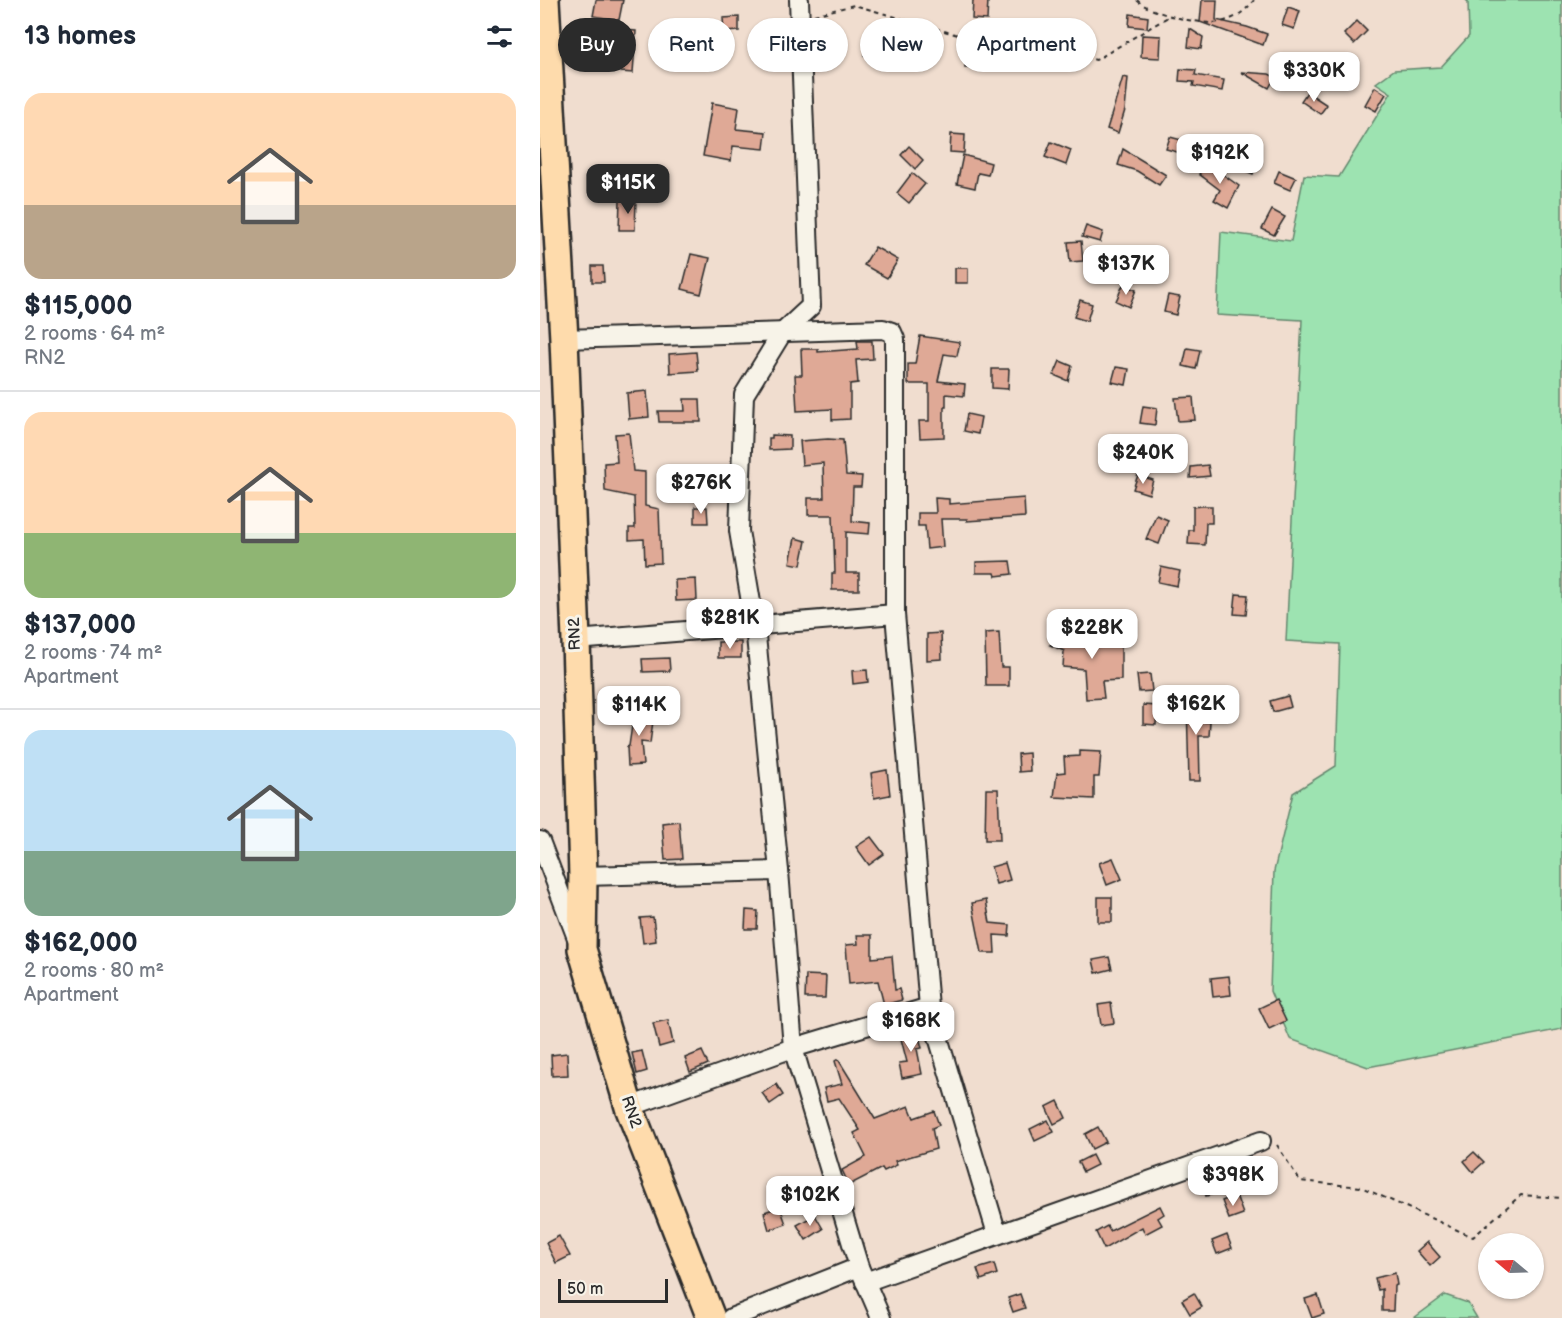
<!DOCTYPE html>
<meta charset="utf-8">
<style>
:root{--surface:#fff;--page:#f6f6f7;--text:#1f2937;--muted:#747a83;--line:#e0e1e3;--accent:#2b2b2b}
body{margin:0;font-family:"Balsamiq Sans",sans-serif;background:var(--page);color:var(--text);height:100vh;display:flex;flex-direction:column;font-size:22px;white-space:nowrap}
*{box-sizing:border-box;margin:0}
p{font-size:20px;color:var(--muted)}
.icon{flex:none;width:33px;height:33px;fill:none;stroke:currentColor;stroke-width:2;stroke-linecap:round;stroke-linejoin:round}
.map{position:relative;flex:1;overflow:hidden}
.details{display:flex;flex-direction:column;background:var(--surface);width:540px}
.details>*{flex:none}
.hud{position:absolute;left:18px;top:18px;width:570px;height:54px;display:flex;gap:12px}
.needle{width:39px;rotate:289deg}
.tools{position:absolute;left:938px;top:1233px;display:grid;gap:12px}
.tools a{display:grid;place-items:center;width:66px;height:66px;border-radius:50%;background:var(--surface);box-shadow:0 2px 4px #0004;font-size:30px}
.scale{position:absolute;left:18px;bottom:15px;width:110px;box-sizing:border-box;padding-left:6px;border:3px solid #2b2b2b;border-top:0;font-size:16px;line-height:21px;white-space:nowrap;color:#2b2b2b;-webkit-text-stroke:4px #f7f3e8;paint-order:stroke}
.price{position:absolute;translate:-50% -51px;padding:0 14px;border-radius:12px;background:#fff;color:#222;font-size:20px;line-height:39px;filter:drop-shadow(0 2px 3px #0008)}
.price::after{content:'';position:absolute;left:50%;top:36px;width:18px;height:14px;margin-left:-9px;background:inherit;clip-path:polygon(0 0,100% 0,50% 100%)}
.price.current{background:var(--accent);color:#fff}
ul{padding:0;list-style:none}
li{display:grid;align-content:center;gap:12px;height:318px;padding:0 24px}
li+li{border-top:2px solid var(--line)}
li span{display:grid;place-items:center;height:186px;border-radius:18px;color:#555}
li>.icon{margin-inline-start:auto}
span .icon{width:108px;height:108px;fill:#fffc;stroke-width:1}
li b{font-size:26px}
h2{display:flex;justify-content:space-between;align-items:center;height:72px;padding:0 24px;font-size:26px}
.chip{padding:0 21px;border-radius:27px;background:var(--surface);box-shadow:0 2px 4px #0004;font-size:21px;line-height:54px}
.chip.current{background:var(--accent);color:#fff}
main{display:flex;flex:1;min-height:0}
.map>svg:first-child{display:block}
.green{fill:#9de3b1;stroke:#64876e;stroke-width:1.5}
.building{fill:#dfa996;stroke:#2b2b2b;stroke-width:1.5}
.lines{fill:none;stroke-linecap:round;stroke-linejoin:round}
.street-casing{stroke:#2b2b2b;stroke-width:22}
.primary-casing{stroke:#2b2b2b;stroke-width:32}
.path{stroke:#2b2b2b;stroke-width:2;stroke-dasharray:4.5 4.5;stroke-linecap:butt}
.street{stroke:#f7f3e8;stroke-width:18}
.primary{stroke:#fedbac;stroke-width:27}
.labels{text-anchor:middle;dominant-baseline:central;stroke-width:6;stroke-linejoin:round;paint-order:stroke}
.street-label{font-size:16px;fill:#2b2b2b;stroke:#f7f3e8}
</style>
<main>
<section class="details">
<h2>13 homes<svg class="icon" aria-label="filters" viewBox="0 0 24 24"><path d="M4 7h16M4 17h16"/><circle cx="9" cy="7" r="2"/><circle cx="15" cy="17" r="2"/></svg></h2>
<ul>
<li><span style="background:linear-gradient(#ffd9b3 60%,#b9a48a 0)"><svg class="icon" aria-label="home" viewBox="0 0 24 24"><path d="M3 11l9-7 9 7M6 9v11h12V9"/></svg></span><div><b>$115,000</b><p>2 rooms · 64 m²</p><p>RN2</p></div></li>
<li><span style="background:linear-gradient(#ffd9b3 65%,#8fb573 0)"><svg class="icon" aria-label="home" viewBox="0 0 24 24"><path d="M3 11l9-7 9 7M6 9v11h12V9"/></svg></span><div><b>$137,000</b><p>2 rooms · 74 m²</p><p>Apartment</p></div></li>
<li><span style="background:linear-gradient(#bfe0f5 65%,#7fa58c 0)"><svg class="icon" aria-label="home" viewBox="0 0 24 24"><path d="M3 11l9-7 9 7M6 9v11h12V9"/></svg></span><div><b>$162,000</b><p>2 rooms · 80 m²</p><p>Apartment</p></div></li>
</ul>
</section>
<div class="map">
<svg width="1022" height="1318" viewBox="0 0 1022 1318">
<rect width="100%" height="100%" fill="#f0ddcf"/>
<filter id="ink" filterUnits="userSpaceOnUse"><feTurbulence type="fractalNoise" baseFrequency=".0167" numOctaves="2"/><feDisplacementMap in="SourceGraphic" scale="12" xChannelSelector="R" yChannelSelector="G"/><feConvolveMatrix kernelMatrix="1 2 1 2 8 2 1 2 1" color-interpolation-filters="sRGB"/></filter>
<g filter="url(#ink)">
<g class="green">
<path d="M926 0H1022V1029L828 1067 750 1039 730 991 734 871 753 793 796 766 800 644 746 641 762 320 677 315 681 232 751 241 764 175 799 177 851 93 836 83 854 70 901 67 929 36 928 2Z"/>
<path d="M905 1295 928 1303 937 1318H874Z"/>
</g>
<g class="building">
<path d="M56 0H83L79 20 53 16Z"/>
<path d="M433 0H448L447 20 432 19Z"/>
<path d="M662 0H677L676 20 707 27 727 34 723 45 660 22Z"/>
<path d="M748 7 760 11 754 29 742 25Z"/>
<path d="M590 14 608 17 607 28 589 26Z"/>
<path d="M199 17V31L184 32 183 18Z"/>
<path d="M817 21 827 31 814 44 804 34Z"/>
<path d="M650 29 663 37 661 49 648 47Z"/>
<path d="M82 30 96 31 93 73 81 72 83 57 64 56 61 53V48L64 44 82 45Z"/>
<path d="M153 30 154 60 137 61 136 31Z"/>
<path d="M330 35 346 39 340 60 324 55Z"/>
<path d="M602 35 621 36 620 58 601 57Z"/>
<path d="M425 47H444L443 67H425Z"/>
<path d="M229 50H241L240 66 228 65Z"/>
<path d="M640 69 656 70 655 75 684 80 682 91 653 86 654 82 639 81Z"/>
<path d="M701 72 729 74 735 77 729 88Z"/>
<path d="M583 77 588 78 585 110 578 133 567 129Z"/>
<path d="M835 87 846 94 836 111 825 105Z"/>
<path d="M767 92 787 105 780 114 761 101Z"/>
<path d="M172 103 199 108 196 129 226 132 224 149 193 146 191 161 163 156Z"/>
<path d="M411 134 425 135 424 153 410 152Z"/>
<path d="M630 137 649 142 645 154 626 149Z"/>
<path d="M511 142 531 150 526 165 505 157Z"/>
<path d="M706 145 718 149 715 156 718 158 713 174 698 168Z"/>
<path d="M369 146 383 160 375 169 361 155Z"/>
<path d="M583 149 626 175 619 185 597 171 578 165Z"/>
<path d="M423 155 451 163 448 175 438 173 435 188 417 184Z"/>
<path d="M667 163 699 186 688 208 674 200 680 190 659 174Z"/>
<path d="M739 171 756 178 750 190 734 183Z"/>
<path d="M372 173 385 184 369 203 357 193Z"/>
<path d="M80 200H96L95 230H79Z"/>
<path d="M732 210 745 217 734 235 722 229Z"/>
<path d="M546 226 563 232 560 242 542 237Z"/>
<path d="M541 241 543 261 530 262 528 242Z"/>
<path d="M335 247 358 260 347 278 324 265Z"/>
<path d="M151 254 170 258 161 294 142 289Z"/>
<path d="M52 266H63L64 282H52Z"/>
<rect x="415" y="268" width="13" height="15"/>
<path d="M583 285 596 290 589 307 576 301Z"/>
<path d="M628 295 640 297 636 315 624 312Z"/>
<path d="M540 300 552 304 547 321 534 317Z"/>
<path d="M380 336 420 342 417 356 404 354 398 381 425 384 424 396 406 394V407H404V437L380 438 379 421H389V384H368V364H375Z"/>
<path d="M317 341H332L333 359 316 360 318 383 310 384V419L292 420V409L257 411 255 375H262L261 349H278V352L318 349Z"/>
<path d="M647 348 660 350 656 369 643 366Z"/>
<path d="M156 352 158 371 130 373 129 354Z"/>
<path d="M520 361 532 366 528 381 514 375Z"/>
<path d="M576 367 589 369 586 385 572 382Z"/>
<path d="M452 369H469L468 389 452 388Z"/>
<path d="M107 391 109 417 89 419 87 393Z"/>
<path d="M653 397 655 420 638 421 635 398Z"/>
<path d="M144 399H160L161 422H119L118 411H145Z"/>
<path d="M603 406 617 408 615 425 600 423Z"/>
<path d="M427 414 441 417 438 434 424 431Z"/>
<path d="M89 433 93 471 105 472V506L119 509 121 563 105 564 104 539 89 540V528H95L94 497 65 491 64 463 77 462 75 434Z"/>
<path d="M232 435 250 436V449L229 450V438H232Z"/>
<path d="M288 439 303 440 306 475 322 476 321 487H313L312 521 330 523 329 534 306 532V573H319V590H292V573H295L293 515H268V498H284L283 463 262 465 260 441Z"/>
<path d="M668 465 670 476 650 478 651 467Z"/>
<path d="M598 475 613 480 609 494 593 489Z"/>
<path d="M395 498 409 499V504L484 498 485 517 427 521V519H401L403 547 387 549 385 526H378V513H396Z"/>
<path d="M661 506H672V523H666L665 545 648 544 649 530H653V507Z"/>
<path d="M155 507H167L168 523H155Z"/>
<path d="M616 515 628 520 619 544 606 539Z"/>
<path d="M255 538 266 541 261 565 250 563Z"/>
<path d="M470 561 472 574 456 576 455 573H436V562Z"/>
<path d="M621 567 640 571 637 586 618 582Z"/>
<path d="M156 579 157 600 136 601 135 580Z"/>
<path d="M696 594 708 595 706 615 694 614Z"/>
<path d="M531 631 550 632 549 640 581 641V680L562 681 564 698 546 699 544 669 523 667 524 651 510 645 530 636Z"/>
<path d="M459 632 461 667H469V686H446L445 633Z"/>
<path d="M401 633 402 659 387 660V634Z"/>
<rect x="178" y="642" width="23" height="16"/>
<path d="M129 658 130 671 103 672 102 659Z"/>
<path d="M327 670 328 682 313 684 312 671Z"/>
<path d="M610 674 612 691 599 692 597 675Z"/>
<path d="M748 696 751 707 733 712 730 701Z"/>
<path d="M664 701 665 722H670L669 736H659L660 781H649L647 702Z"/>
<path d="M603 705 617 706 616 725 603 724Z"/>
<path d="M94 712 99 713 100 717V712L114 714 110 743 101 742 103 765 88 766 87 747 89 746Z"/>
<path d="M540 751 561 752 559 777H554V799L514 797 517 773 525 772 524 757 540 756Z"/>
<path d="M489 753 490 771 479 772 478 754Z"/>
<path d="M347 770 350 795 334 798 331 773Z"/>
<path d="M446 789H458L460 840H445Z"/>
<path d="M139 821 142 859 125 860 122 823Z"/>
<path d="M331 837 344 854 329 865 316 847Z"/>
<path d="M573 858 582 879 567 885 559 863Z"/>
<path d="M465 863 470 880 456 884 451 867Z"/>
<rect x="558" y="897" width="14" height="25"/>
<path d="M446 900 450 923 470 925 469 936 454 935 455 953H442L432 903Z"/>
<path d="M206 910 218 911 217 929H205Z"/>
<path d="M113 917 116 941 103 943 100 918Z"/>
<path d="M317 935H332V958L352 956 355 990 359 989 362 1000 344 1005 338 981 309 984 306 945 318 944Z"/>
<path d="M569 957 572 969 556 973 553 960Z"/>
<path d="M266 975 286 976 285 998H265Z"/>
<path d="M689 976 691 995 673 997 671 978Z"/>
<path d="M736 1000 746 1021 729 1029 719 1008Z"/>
<path d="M571 1003 574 1023 561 1025 558 1005Z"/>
<path d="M128 1020 133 1043 119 1047 113 1023Z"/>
<path d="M376 1026 382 1048 377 1049 382 1074 362 1078 359 1063 367 1062 359 1031Z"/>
<path d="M102 1051 107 1071 97 1074 92 1053Z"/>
<path d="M162 1051 168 1064 150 1072 145 1058Z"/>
<path d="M27 1053 28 1075 12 1076 11 1055Z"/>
<path d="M298 1059 335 1119 369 1106 374 1118 394 1111 399 1125 392 1128 396 1149 355 1161 357 1165 344 1171 342 1168 309 1185 302 1170 326 1157 314 1133 320 1130 299 1098 287 1101 284 1088 302 1084 295 1061Z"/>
<path d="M236 1084 243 1095 230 1104 222 1093Z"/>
<path d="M518 1101 526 1118 514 1124 506 1107Z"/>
<path d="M508 1120 514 1132 495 1141 490 1129Z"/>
<path d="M558 1127 566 1142 552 1149 545 1134Z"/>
<path d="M934 1152 944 1162 933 1172 924 1161Z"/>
<path d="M552 1155 557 1165 543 1172 538 1162Z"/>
<path d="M677 1176 681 1192 666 1196 662 1179Z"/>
<path d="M696 1195 703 1214 689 1219 682 1201Z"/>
<path d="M620 1206 624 1214 618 1218 622 1225 605 1234 602 1227 564 1249 556 1232 567 1226 570 1231Z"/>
<path d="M240 1207 246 1224 229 1230 224 1212Z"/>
<path d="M275 1215 283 1229 266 1240 257 1225Z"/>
<path d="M687 1235 692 1248 677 1254 672 1241Z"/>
<path d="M19 1236 30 1256 16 1263 6 1243Z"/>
<path d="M887 1242 900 1257 890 1266 877 1251Z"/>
<path d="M454 1264 457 1274 441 1280 437 1269Z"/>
<path d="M855 1273 857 1285 854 1286 853 1311H842V1289L838 1290 835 1278Z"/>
<path d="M654 1293 662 1307 650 1314 642 1300Z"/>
<path d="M480 1294 485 1308 473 1312 468 1298Z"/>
<path d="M778 1295 784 1314 772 1318 765 1299Z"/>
</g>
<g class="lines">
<g class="street-casing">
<g id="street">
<path d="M24 339 343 329 352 332 355 339V614L389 1007 457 1234"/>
<path d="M36 640 355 614"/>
<path d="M0 841 37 938"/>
<path d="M43 876 239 871"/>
<path d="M89 1107 253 1048 239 871 215 626 199 531 204 395 242 333 271 306 259 0"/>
<path d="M325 1282 721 1141"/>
<path d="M191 1318 319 1267"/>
<path d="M341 1318 319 1267 253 1048 389 1007"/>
</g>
</g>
<g class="primary-casing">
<path id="primary" d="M5 0 24 339 36 640 43 876 42 949 89 1107 171 1318"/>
</g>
<g class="path">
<path d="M597 0C608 13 663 26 680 22 695 19 705 12 714 0"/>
<path d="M274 15 314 5 446 43 488 42 556 60 628 17"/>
<path d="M737 1145 760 1181 821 1187 933 1237 981 1195 1022 1198"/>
</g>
<use href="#street" class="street"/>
<use href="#primary" class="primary"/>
</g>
</g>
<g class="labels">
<g class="street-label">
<text transform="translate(35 634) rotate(-92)">RN2</text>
<text transform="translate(91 1112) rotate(71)">RN2</text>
</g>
</g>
</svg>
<div class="tools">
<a><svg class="needle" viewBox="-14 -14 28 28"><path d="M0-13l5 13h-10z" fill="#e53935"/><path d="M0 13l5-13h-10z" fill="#747a83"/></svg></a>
</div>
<div class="scale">50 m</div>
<b class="price" style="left:774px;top:103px">$330K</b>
<b class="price" style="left:680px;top:185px">$192K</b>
<b class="price current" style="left:88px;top:215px">$115K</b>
<b class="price" style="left:586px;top:296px">$137K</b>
<b class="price" style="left:603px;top:485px">$240K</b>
<b class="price" style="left:161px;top:515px">$276K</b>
<b class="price" style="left:190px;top:650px">$281K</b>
<b class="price" style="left:552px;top:660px">$228K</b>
<b class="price" style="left:656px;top:736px">$162K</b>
<b class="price" style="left:99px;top:737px">$114K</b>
<b class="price" style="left:371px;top:1053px">$168K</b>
<b class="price" style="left:693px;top:1207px">$398K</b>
<b class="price" style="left:270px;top:1227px">$102K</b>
<div class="hud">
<a class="chip current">Buy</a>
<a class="chip">Rent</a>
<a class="chip">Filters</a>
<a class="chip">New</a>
<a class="chip">Apartment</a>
</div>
</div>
</main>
